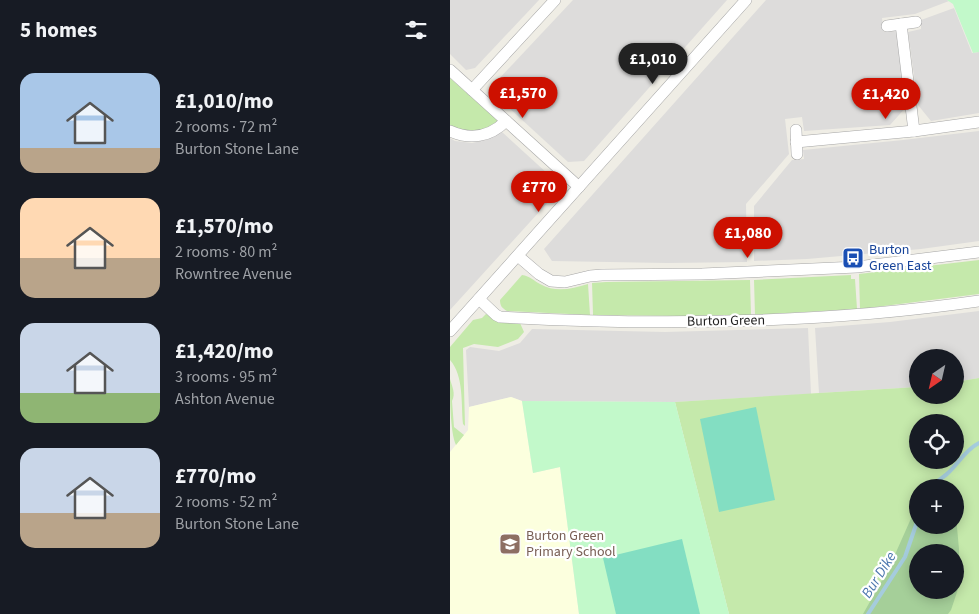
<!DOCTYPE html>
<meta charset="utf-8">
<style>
:root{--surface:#171b24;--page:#242831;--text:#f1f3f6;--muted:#9ea1a6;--accent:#cd1000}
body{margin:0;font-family:"Source Sans 3",sans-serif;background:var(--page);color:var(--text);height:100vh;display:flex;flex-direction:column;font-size:19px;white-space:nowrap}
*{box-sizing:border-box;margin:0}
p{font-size:16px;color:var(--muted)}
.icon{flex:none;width:28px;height:28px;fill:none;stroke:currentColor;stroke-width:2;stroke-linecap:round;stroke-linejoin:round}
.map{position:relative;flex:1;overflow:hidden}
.side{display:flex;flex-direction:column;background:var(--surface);width:450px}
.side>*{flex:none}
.needle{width:32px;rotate:214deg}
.tools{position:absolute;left:459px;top:349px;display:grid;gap:10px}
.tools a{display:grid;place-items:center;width:55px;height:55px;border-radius:50%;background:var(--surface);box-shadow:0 2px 12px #0003;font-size:25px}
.price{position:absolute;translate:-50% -42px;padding:0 11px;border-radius:18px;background:var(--accent);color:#fff;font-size:16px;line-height:32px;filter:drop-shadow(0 1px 2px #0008)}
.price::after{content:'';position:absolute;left:50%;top:30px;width:15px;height:11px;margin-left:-8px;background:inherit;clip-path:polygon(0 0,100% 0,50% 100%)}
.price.current{background:#222;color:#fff}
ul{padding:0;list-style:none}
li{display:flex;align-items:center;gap:15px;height:125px;padding:0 20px}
li span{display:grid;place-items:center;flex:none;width:140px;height:100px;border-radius:15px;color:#555}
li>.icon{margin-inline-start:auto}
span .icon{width:60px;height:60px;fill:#fffc;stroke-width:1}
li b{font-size:21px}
h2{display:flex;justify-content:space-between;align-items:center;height:60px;padding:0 20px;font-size:21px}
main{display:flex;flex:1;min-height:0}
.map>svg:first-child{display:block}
.residential{fill:#dddcdb}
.education{fill:#fcffde}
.grass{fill:#c5e9ab;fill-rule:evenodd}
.forest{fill:#a5cf99;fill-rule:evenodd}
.park{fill:#c2f9ca}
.pitch{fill:#83dec2}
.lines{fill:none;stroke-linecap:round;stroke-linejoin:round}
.stream{stroke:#a5ccdd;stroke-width:4}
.street-casing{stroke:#a6a6a6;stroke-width:12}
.street{stroke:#fff;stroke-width:11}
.labels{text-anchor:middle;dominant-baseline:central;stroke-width:4.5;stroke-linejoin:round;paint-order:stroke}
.transit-label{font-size:14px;fill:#164399;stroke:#fff;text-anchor:start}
.street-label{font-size:14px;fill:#1f1f1f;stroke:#fff}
.education-label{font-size:14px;fill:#785e54;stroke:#fff;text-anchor:start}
.water-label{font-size:15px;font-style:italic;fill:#4b75ae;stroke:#fff}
</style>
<main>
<section class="side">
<h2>5 homes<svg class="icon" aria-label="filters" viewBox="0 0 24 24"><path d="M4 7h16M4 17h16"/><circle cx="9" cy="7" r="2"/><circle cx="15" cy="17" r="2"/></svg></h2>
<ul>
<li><span style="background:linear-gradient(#a9c7e8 75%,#b9a48a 0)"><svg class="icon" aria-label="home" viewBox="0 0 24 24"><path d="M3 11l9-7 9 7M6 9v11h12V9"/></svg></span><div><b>£1,010/mo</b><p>2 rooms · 72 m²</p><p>Burton Stone Lane</p></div></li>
<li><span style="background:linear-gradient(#ffd9b3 60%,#b9a48a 0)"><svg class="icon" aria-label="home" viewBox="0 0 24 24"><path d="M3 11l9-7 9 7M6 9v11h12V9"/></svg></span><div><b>£1,570/mo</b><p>2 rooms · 80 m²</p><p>Rowntree Avenue</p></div></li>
<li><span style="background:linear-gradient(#c9d6e8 70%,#8fb573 0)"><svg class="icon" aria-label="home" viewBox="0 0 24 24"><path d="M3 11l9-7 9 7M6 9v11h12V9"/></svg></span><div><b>£1,420/mo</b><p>3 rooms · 95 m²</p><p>Ashton Avenue</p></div></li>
<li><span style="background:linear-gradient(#c9d6e8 65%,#b9a48a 0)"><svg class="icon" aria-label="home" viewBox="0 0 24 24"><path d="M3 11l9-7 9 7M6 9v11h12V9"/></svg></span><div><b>£770/mo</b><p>2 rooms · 52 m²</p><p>Burton Stone Lane</p></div></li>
</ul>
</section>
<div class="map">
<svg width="529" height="614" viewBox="0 0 529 614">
<rect width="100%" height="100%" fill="#efede5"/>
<g class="residential">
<path d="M0 0H89L25 68 16 70 0 54Z"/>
<path d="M123 0H277L134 161 118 162 45 95 46 82Z"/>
<path d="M316 0H497L499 1 465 14 432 18 434 32 448 31 457 106 440 125 354 131 352 117 335 119 339 154 296 204 297 262 217 263 102 261 94 249Z"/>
<path d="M504 8 522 53 529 52V113L481 121 468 105 458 32 471 29V20Z"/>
<path d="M529 131V241L471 249 357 259 304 261V206L342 160 354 159 353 150 453 140Z"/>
<path d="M52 132 98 174 99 201 0 310V138L5 141 22 143 35 140Z"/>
<path d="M529 311V378L505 382V358H468L467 387 369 393 365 328 440 322Z"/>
<path d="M358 328 361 394 225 402 72 401 61 397 19 407 16 350 20 347 49 351 70 343 82 329 215 332Z"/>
</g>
<path class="education" d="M61 397 72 401 83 473 110 467 129 614H0V452L18 430 19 407Z"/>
<g class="grass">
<path d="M0 78 48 121C38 128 24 134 11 131 8 131 3 128 0 126Z"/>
<path d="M529 260V294L410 309 409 274Z"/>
<path d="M72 275C80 276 84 281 90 284 106 293 121 289 138 284L140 315 57 311C52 308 50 306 50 300Z"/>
<path d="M401 275V279H405L407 309 305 315 304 280Z"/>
<path d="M300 280 301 315 233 316 143 315 142 283 156 282Z"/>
<path d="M36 314 41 317 70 323 74 332 68 339 48 347 24 344 13 348 15 426 13 424C11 403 14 376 0 360V347L23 320 32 318Z"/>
<path d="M529 378V614H279L225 402 467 387 468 395H505V382ZM468 422H505V460H468ZM468 488H505V525H468ZM468 552H505V590H468Z"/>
<path d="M0 379C2 386 6 394 2 401L4 427 14 435 6 445C0 432 0 395 0 379Z"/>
</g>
<path class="forest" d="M467 505 468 525H505V505L509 549 508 589 501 610 498 614H413L439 568ZM468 552H505V590H468Z"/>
<g class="park">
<path d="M497 0H529V52L523 53 503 4Z"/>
<path d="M72 401 225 402 279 614H129L110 467 83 473Z"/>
</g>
<g class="pitch">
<path d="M306 407 325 500 269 512 250 419Z"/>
<path d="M232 539 250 614H166L153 558Z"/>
</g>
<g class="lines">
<g class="stream">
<path d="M481 488 482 485C487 481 493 478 498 473 508 464 516 449 529 443"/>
<path d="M418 614 455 557 468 519"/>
</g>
<g class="street-casing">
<g id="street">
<path d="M451 24 464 131"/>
<path d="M437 26 466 22"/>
<path d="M0 70 129 187"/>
<path d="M22 90 105 0"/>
<path d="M346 130 347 154"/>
<path d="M0 131C20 140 40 137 56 121"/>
<path d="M346 142 464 131 529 122"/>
<path d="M68 256 89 274 101 281 115 282 140 276 152 275 252 274 407 267 529 252"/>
<path d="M29 299 46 315 50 317C210 326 370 324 529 301"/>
<path d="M0 331 296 0"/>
</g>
</g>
<use href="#street" class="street"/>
</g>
<defs>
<g id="bus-square" transform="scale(1.125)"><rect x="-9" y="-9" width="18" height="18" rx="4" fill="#1a4fb4" stroke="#fff"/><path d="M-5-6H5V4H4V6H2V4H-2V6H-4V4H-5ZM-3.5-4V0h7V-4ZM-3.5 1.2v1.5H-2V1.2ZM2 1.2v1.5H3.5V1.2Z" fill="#fff"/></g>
<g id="school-square" transform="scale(1.125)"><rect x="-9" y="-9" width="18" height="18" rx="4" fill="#8d6e63" stroke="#fff"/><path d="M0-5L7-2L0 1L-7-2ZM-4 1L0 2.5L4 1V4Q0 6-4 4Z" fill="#fff"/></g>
</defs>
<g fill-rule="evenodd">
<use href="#bus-square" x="403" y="258"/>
<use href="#school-square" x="60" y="544"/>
</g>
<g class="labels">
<g class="transit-label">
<text x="419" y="250">Burton<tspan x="419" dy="16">Green East</tspan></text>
</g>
<g class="street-label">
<text transform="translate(276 321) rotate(-1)">Burton Green</text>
</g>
<g class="education-label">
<text x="76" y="536">Burton Green<tspan x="76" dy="16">Primary School</tspan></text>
</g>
<g class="water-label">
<text transform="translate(429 575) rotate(-58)">Bur Dike</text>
</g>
</g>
</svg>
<div class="tools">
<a><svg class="needle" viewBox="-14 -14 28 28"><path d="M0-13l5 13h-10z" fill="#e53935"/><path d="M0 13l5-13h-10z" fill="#9ea1a6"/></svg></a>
<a><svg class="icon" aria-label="locate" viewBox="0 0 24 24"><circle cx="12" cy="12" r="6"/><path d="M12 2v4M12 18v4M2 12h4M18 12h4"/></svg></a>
<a>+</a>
<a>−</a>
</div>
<b class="price current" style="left:203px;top:85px">£1,010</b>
<b class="price" style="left:73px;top:119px">£1,570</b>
<b class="price" style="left:436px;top:120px">£1,420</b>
<b class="price" style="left:89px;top:213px">£770</b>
<b class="price" style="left:298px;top:259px">£1,080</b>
</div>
</main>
